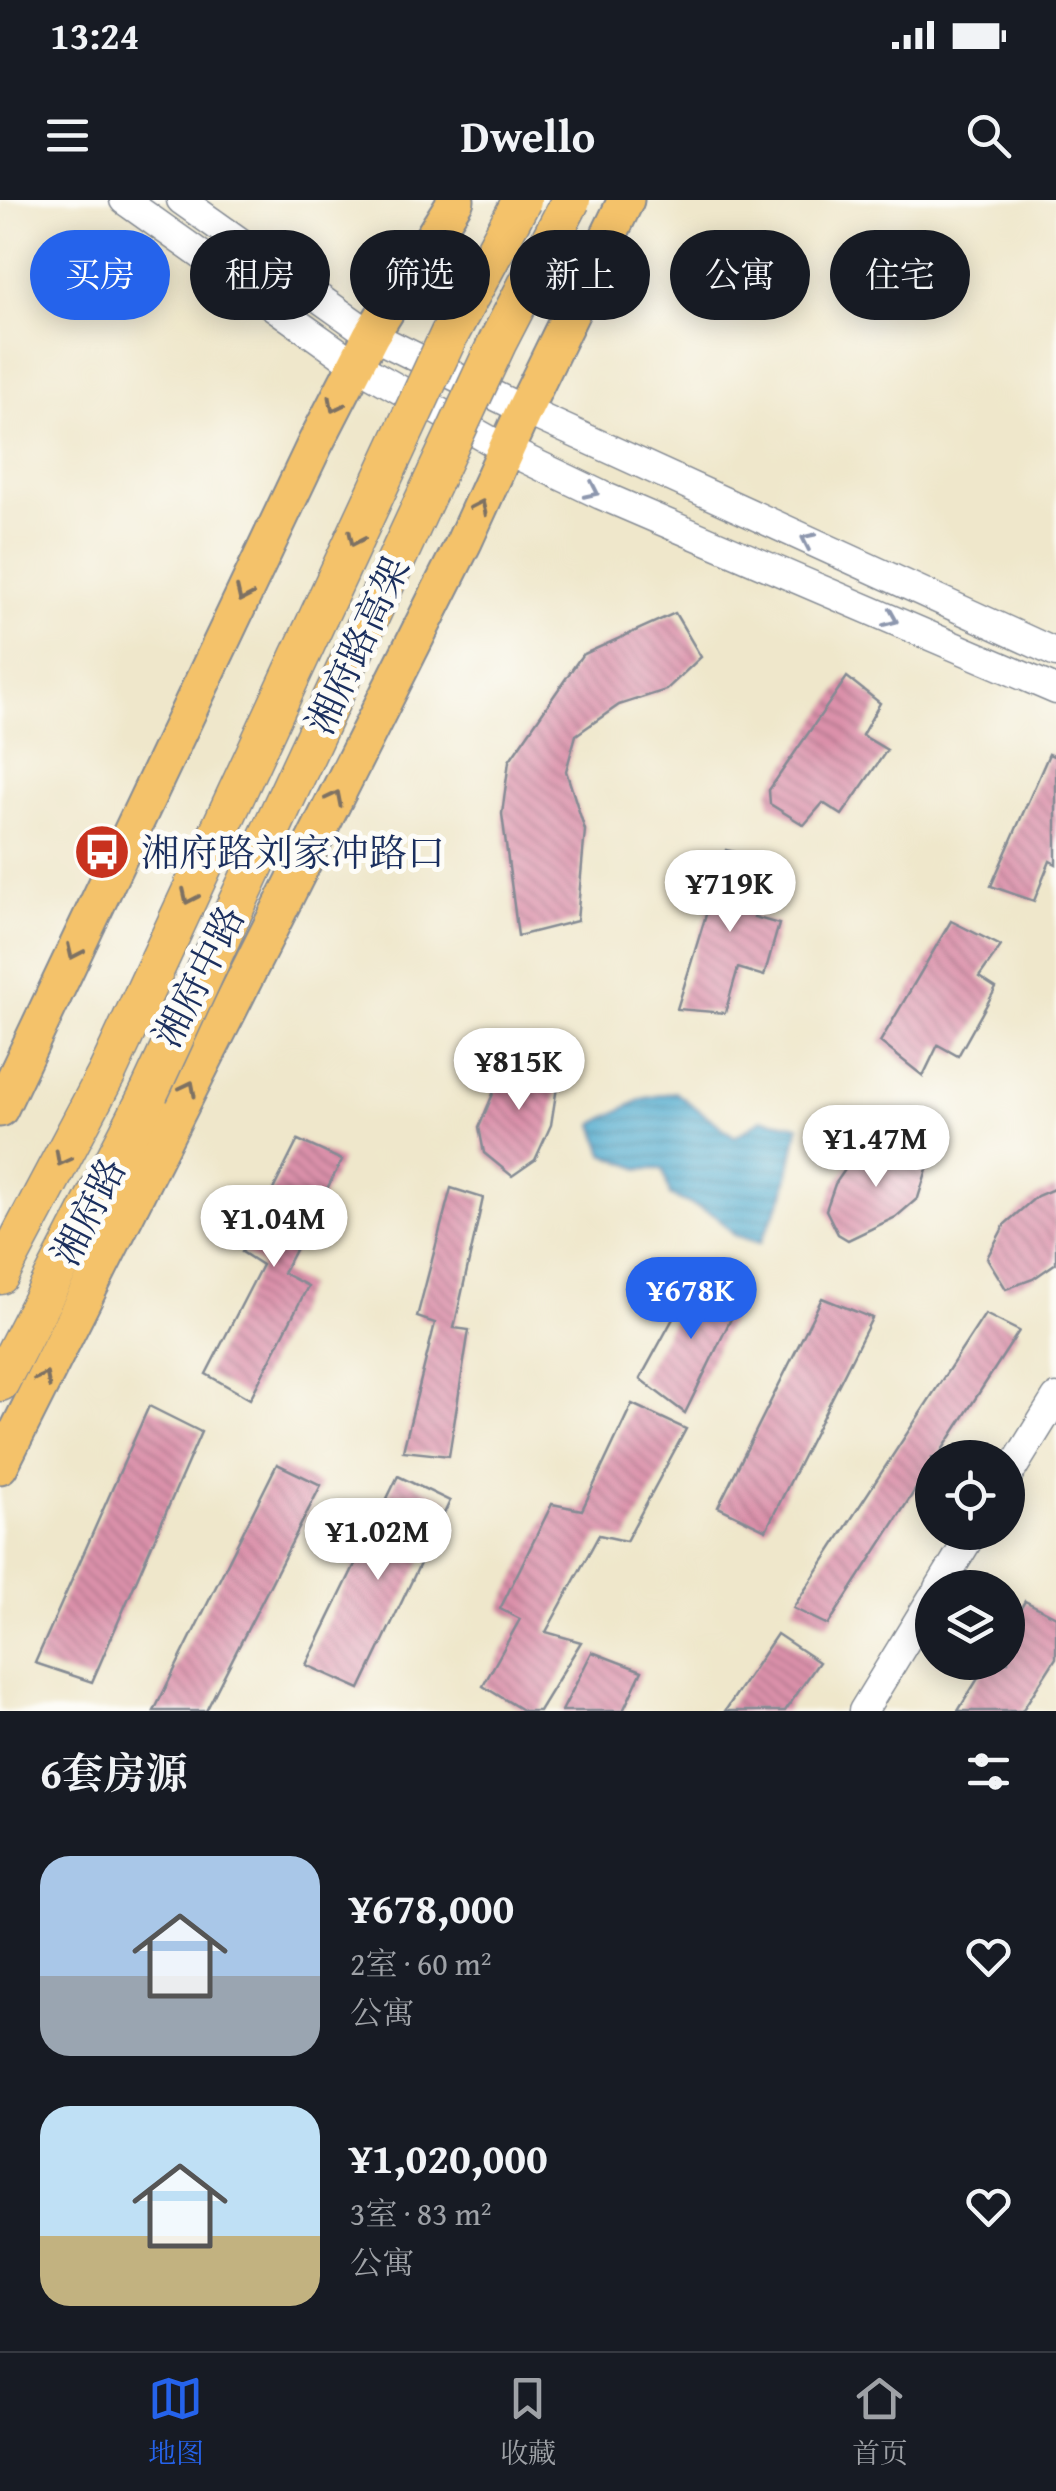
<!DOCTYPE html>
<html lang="zh">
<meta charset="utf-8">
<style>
:root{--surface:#171b24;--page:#242831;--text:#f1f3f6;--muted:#9ea1a6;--line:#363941;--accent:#2563eb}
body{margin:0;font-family:"Gentium Book Plus","Noto Serif SC",serif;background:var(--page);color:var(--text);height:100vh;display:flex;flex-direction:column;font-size:38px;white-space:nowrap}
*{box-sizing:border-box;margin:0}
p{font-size:32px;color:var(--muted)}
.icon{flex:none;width:55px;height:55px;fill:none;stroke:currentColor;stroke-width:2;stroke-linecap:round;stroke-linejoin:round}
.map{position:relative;height:1511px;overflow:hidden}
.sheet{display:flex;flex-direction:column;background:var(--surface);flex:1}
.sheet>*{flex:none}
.banner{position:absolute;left:30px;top:30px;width:998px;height:90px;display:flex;gap:20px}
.buttons{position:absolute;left:915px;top:1240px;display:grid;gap:20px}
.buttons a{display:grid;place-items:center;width:110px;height:110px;border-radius:50%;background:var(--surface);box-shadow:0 5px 25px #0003;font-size:50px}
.price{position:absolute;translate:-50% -85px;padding:0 22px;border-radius:35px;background:#fff;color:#222;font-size:32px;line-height:65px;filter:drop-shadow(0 2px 5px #0008)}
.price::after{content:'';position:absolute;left:50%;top:60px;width:30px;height:22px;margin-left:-15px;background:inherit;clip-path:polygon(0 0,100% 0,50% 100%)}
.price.selected{background:var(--accent);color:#fff}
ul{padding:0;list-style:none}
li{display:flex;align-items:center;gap:30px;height:250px;padding:0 40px}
li span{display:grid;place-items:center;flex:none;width:280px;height:200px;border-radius:30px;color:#555}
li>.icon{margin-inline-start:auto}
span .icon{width:120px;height:120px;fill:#fffc;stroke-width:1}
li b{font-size:42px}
h2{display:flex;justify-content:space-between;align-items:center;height:120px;padding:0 40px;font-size:42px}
.pill{padding:0 35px;border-radius:45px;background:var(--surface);box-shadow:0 5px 25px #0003;font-size:35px;line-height:90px}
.pill.selected{background:var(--accent);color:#fff}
.status{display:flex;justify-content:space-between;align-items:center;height:70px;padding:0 50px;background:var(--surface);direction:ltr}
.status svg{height:28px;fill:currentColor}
header{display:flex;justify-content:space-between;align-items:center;height:130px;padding:0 40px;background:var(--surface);font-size:45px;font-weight:700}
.tab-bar{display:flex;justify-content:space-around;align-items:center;height:140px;border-top:2px solid var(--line);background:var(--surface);font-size:28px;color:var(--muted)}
.tab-bar a{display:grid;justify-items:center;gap:5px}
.tab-bar .selected{color:var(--accent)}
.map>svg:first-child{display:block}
.water{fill:url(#water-rules);stroke:#366c96;stroke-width:2.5}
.building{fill:url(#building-back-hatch)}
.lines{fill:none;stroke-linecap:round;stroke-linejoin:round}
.tertiary-casing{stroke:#858b94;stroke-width:31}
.primary-casing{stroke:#858b94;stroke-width:39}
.trunk-casing{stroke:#858b94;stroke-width:41}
.tertiary{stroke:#fff;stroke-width:28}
.primary{stroke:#f4c26a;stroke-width:35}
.trunk{stroke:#f4c26a;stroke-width:38}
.trunk-bridge-casing{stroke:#858b94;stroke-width:41;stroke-linecap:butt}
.trunk-bridge{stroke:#f4c26a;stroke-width:38}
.oneway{stroke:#7d7163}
.oneway2{stroke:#8d97ae}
.labels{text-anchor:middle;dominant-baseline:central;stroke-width:10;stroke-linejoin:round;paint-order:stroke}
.street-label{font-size:38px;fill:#1b2f5e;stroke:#fdfcf7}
.poi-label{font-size:38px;fill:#1b2f5e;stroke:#fdfcf7;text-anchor:start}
</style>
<div class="status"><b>13:24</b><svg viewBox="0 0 49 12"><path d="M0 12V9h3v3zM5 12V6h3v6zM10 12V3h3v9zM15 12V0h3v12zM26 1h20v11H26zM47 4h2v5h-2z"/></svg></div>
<header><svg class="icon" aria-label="menu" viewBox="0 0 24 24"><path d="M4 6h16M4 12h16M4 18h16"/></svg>Dwello<svg class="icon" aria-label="search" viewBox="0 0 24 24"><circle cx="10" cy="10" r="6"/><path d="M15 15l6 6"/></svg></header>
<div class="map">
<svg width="1056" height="1511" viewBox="0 0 1056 1511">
<defs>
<pattern id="water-rules" width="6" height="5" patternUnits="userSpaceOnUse" patternTransform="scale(2.5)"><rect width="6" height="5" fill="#50aacd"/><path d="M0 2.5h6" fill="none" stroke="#428baa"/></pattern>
<pattern id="building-back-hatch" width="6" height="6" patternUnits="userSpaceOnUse" patternTransform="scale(2.5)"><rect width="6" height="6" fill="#db91aa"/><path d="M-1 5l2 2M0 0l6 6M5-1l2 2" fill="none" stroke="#b1778e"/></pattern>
</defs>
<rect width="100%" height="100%" fill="#fdfcf7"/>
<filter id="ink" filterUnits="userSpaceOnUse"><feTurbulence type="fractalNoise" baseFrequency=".01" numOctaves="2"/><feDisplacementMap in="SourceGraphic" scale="20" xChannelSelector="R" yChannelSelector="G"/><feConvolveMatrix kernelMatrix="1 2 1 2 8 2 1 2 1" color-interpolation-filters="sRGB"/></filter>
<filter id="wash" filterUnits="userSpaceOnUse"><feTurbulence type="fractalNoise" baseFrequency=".0048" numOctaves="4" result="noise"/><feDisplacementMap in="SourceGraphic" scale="40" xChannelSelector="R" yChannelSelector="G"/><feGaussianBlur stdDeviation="2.25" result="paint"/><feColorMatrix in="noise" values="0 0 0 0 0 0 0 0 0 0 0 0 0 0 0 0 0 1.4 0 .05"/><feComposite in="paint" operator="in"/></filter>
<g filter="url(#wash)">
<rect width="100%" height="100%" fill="#efe7cb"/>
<path class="water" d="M675 892 735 937 762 919 799 926 784 994 760 1043 734 1035 715 1015 670 995 663 969H640L604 954 594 924 642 899Z"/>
<g id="blocks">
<g class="building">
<path d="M675 413 701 457 666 490 619 505 576 535 566 571 585 630 577 721 518 736 502 614 509 561 582 455Z"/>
<path d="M847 477 880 503 862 535 887 550 842 615 823 603 804 625 770 604 769 590Z"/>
<path d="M1049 554 1056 557V664L1050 661 1034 701 991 686Z"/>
<path d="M726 650 775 661 754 717 779 724 764 776 738 768 725 813 677 809Z"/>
<path d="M951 721 1001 746 979 777 996 788 958 856 938 845 923 876 880 842Z"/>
<path d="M519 851 549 861 557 887 551 925 535 960 512 976 484 953 479 927 498 882Z"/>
<path d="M298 940 342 960 283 1073 308 1086 250 1199 206 1174 262 1065 242 1052Z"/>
<path d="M897 943 917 953 927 969 918 998 896 1017 848 1040 838 1034 826 1010 835 984 849 964 874 950Z"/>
<path d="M451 988 483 998 454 1128 469 1130 449 1256 403 1251 435 1123 417 1117Z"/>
<path d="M1056 988V1063L1033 1079 1006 1089 987 1058 1005 1024 1037 996Z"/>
<path d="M697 1075 742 1096 685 1213 640 1179Z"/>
<path d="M822 1098 872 1118 766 1330 718 1307Z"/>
<path d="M985 1114 1019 1131 937 1258H932V1264L828 1425 793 1408Z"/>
<path d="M632 1204 686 1229 626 1341 599 1335 546 1432 581 1442 539 1511H524L483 1486 520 1419 500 1409 552 1304 582 1310Z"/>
<path d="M149 1206 201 1232 92 1482 35 1463Z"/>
<path d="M277 1264 321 1285 206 1511H154Z"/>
<path d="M398 1276 450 1301 360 1489 306 1465Z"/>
<path d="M1025 1401 1056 1417V1458L1022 1511H958L988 1462H1008V1430Z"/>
<path d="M777 1434 819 1462 785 1511H725Z"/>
<path d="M592 1452 642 1471 623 1511H562Z"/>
</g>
</g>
</g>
<g filter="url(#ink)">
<use href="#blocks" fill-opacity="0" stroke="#858b94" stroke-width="2.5"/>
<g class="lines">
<g class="tertiary-casing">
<g id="tertiary">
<path d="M124 0 356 165 507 250 601 295 1056 490"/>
<path d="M181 0 371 135 524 210 1056 453"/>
<path d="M1008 1276 1056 1198"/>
<path d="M939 1388 973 1332"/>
<path d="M863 1511 932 1398"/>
</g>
</g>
<g class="primary-casing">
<g id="primary">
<path d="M0 909 315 244 371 135 456 0"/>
<path d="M0 1266 464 342 524 210 626 0"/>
</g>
</g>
<g class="trunk-casing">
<g id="trunk">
<path d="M0 1075 107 873"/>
<path d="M0 1182 149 893"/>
</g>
</g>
<use href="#tertiary" class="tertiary"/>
<use href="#primary" class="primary"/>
<use href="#trunk" class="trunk"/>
<g class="trunk-bridge-casing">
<g id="trunk-bridge">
<path d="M107 873 449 135 522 0"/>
<path d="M149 893 497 143 571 0"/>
</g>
</g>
<use href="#trunk-bridge" class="trunk-bridge"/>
</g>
<defs><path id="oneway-chevron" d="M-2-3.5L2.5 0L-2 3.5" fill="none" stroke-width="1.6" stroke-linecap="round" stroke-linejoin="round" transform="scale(2.5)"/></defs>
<g class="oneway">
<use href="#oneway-chevron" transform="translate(335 205) rotate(117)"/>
<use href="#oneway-chevron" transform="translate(480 307) rotate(-65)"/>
<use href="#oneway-chevron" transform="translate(355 339) rotate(115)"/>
<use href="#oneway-chevron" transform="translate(243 395) rotate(115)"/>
<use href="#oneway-chevron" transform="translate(335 598) rotate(-63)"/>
<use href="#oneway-chevron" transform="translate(189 697) rotate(115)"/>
<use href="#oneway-chevron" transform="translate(74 752) rotate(115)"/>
<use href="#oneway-chevron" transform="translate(189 888) rotate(-63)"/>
<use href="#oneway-chevron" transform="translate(62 959) rotate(118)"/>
<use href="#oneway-chevron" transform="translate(44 1179) rotate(-63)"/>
</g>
<g class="oneway2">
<use href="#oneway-chevron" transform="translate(592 291) rotate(25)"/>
<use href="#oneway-chevron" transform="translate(808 340) rotate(-155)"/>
<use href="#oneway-chevron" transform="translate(891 419) rotate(23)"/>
</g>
</g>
<defs>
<g id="bus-disc" transform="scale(2.875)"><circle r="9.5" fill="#c8321e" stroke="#fdfcf7"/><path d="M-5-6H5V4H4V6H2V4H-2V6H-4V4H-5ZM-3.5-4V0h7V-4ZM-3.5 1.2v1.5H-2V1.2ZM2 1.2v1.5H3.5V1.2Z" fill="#fff"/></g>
</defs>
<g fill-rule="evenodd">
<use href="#bus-disc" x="102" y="652"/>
</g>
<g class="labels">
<g class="street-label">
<text transform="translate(357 445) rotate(-65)">湘府路高架</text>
<text transform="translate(198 776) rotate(-63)">湘府中路</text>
<text transform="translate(88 1011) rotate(-63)">湘府路</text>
</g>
<g class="poi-label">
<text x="141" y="652">湘府路刘家冲路口</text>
</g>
</g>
</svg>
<div class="buttons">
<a><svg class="icon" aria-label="locate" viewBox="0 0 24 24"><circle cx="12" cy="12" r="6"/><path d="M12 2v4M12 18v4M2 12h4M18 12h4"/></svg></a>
<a><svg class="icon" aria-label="layers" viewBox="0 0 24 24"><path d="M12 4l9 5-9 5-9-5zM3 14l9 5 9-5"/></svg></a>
</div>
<b class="price" style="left:730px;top:735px">¥719K</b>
<b class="price" style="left:519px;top:913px">¥815K</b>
<b class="price" style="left:876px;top:990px">¥1.47M</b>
<b class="price" style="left:274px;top:1070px">¥1.04M</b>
<b class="price selected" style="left:691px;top:1142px">¥678K</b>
<b class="price" style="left:378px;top:1383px">¥1.02M</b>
<div class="banner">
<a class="pill selected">买房</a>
<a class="pill">租房</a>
<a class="pill">筛选</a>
<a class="pill">新上</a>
<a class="pill">公寓</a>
<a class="pill">住宅</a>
</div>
</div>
<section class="sheet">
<h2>6套房源<svg class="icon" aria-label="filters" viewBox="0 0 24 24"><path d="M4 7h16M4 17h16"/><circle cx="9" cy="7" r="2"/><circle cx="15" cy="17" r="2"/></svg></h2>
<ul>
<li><span style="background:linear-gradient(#a9c7e8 60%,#9aa5b1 0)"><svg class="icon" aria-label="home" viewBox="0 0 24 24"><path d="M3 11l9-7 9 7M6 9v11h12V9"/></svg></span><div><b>¥678,000</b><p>2室 · 60 m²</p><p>公寓</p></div><svg class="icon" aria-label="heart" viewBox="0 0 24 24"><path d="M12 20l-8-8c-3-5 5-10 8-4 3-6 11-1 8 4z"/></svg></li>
<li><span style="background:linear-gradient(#bfe0f5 65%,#c2b280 0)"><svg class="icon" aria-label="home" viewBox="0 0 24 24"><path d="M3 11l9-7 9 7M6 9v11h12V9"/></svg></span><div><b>¥1,020,000</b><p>3室 · 83 m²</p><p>公寓</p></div><svg class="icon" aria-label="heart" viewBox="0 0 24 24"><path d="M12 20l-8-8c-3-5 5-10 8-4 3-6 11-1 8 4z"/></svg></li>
</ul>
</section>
<nav class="tab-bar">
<a class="selected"><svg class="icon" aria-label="map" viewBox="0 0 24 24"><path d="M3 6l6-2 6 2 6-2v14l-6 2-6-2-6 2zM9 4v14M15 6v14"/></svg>地图</a>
<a><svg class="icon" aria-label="saved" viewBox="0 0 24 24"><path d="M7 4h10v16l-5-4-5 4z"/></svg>收藏</a>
<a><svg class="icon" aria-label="home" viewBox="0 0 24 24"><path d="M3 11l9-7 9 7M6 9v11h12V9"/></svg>首页</a>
</nav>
